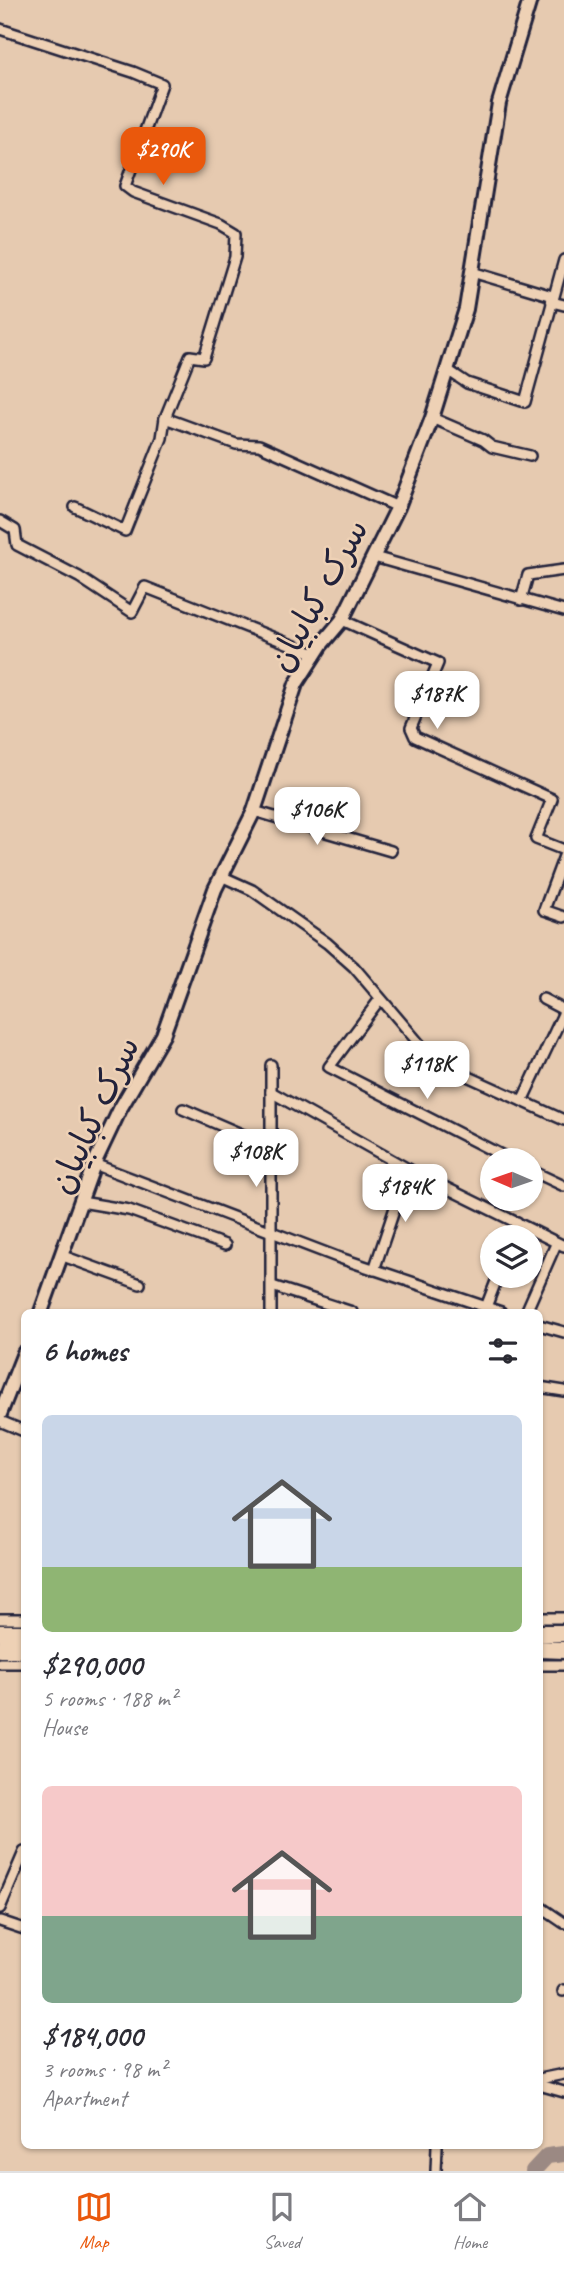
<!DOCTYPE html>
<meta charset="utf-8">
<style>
:root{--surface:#fff;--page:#f2f2f3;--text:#2b2b33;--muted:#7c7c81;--line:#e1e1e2;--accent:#ea580c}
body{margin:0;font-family:Caveat,"Playpen Sans Arabic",sans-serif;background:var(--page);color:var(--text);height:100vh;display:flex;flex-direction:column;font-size:26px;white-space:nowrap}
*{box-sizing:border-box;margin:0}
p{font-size:23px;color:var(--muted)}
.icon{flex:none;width:38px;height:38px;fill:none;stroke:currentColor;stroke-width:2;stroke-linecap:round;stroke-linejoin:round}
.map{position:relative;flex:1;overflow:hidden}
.drawer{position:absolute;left:21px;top:1309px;width:522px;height:840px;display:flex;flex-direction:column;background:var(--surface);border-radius:10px;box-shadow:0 2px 5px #0004}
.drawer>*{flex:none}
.needle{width:46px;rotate:272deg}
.buttons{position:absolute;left:480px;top:1148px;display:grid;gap:14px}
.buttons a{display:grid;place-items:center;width:63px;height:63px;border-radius:50%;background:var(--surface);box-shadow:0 2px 5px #0004;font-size:35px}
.price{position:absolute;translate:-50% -60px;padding:0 16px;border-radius:14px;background:#fff;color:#222;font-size:23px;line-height:46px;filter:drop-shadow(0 2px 4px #0008)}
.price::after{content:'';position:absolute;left:50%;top:42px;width:21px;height:16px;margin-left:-10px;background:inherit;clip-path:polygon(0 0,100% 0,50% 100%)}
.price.active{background:var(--accent);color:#fff}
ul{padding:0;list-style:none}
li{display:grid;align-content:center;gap:14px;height:371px;padding:0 21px}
li span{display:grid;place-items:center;height:217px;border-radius:10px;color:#555}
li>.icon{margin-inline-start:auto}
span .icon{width:126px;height:126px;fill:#fffc;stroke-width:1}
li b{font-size:30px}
h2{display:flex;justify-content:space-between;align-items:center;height:84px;padding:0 21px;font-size:30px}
.menu{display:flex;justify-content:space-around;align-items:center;height:98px;border-top:2px solid var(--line);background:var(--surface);font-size:19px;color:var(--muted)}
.menu a{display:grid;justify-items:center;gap:4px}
.menu .active{color:var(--accent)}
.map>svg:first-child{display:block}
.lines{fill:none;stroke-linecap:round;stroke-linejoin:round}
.river{stroke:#9b8983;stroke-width:16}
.street-casing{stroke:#22223b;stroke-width:14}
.secondary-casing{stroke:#22223b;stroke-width:18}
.highway-casing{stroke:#22223b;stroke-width:21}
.street{stroke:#eed1b5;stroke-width:9}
.secondary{stroke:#eed1b5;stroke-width:12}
.highway{stroke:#eed1b5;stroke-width:16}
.labels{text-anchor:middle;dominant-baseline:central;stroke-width:5;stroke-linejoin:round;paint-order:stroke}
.street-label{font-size:35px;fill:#22223b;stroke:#eed1b5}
</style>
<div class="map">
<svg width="564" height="2171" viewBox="0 0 564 2171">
<rect width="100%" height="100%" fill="#e6cab0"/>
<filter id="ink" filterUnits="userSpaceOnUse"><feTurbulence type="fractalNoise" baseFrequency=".0143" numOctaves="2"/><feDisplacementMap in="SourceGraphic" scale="14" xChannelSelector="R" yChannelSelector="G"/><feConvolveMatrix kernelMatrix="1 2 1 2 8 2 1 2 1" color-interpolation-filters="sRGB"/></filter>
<g filter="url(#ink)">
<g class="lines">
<path class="river" d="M533 2171 547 2156 564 2154"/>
<g class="street-casing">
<g id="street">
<path d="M0 29 133 72 162 84 125 186 133 192 221 224 236 233 235 257 204 358 190 356 165 418"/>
<path d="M472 272 549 295 552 302 564 305"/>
<path d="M449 371 467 383 525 402 564 260"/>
<path d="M432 418 483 440 492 447 530 456"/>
<path d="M75 507 125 531 162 438 165 418 236 444 259 445 398 507"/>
<path d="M0 521 15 530 17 545 79 577 132 612 145 587 315 654"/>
<path d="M374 557 564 611"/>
<path d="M521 600 528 575 564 570"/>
<path d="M342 620 438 663 411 728 415 737 552 799 536 839 564 850"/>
<path d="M254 811 391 851"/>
<path d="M564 856 544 910 564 917"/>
<path d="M221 876 252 890 327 943 354 967 434 1061 564 1120"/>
<path d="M380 999 329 1067 511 1160"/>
<path d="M543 999 564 1010"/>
<path d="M271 1092 408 1169 564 1246"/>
<path d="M522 1101 564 1012"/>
<path d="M183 1109 271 1147"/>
<path d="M94 1164 337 1257 501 1312"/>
<path d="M530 1170 564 1186"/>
<path d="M81 1202 129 1210 225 1245"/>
<path d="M512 1237 517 1222"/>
<path d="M63 1256 140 1284"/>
<path d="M374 1270 408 1169"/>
<path d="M272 1286 352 1312"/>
<path d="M486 1307 498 1276"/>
<path d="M271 1312V1065"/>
<path d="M526 1312 556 1244"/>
<path d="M539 1325 564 1332"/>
<path d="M539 1387 564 1391"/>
<path d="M0 1421 24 1431"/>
<path d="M539 1618H564"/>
<path d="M0 1619H24"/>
<path d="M0 1663H24"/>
<path d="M539 1665H564"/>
<path d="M539 1906 564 1923"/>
<path d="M0 1908 24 1852"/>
<path d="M0 1921 24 1929"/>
<path d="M563 1991 564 1990"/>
<path d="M539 2079 564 2074"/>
<path d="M539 2085 564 2092"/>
<path d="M436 2171 437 2146"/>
</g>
</g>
<g class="secondary-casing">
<g id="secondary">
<path d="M41 1312 94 1164 120 1109 163 1035 215 889 254 811 296 684 321 645 342 620 398 507 432 418 466 309 499 103 530 0"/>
<path d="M0 1414 24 1353"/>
</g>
</g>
<g class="highway-casing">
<g id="highway">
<path d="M0 1633H24"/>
<path d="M539 1633H564"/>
<path d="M0 1649H24"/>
<path d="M539 1649 564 1650"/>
</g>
</g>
<use href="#street" class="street"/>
<use href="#secondary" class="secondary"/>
<use href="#highway" class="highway"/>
</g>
</g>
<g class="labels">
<g class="street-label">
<text transform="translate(318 595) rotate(-61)">سرک کبابیان</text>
<text transform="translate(94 1115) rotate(-65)">سرک کبابیان</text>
</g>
</g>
</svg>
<div class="buttons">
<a><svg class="needle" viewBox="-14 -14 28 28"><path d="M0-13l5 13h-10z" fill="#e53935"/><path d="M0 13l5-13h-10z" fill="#7c7c81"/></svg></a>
<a><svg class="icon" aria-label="layers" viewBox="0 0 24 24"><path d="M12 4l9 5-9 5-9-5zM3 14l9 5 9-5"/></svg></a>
</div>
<b class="price active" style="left:163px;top:187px">$290K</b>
<b class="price" style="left:437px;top:731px">$187K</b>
<b class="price" style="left:317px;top:847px">$106K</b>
<b class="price" style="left:427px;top:1101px">$118K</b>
<b class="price" style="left:256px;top:1189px">$108K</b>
<b class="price" style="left:405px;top:1224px">$184K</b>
<section class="drawer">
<h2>6 homes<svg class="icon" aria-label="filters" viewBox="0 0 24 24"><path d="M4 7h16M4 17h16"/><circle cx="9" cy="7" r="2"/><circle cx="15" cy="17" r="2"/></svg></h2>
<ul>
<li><span style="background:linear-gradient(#c9d6e8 70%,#8fb573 0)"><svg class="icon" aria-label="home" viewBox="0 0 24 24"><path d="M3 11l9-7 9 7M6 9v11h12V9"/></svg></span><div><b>$290,000</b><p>5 rooms · 188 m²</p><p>House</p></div></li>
<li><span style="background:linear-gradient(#f6c9c9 60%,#7fa58c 0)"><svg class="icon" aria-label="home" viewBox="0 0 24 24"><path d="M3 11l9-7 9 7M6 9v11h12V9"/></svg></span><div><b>$184,000</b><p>3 rooms · 98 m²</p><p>Apartment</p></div></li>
</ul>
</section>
</div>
<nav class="menu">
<a class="active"><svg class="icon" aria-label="map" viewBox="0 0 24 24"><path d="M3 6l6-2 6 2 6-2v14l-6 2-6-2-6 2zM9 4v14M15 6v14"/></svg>Map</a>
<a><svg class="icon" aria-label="saved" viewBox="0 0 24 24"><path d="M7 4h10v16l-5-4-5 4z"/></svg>Saved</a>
<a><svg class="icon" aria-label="home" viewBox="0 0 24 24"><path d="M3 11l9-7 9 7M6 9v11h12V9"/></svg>Home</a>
</nav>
